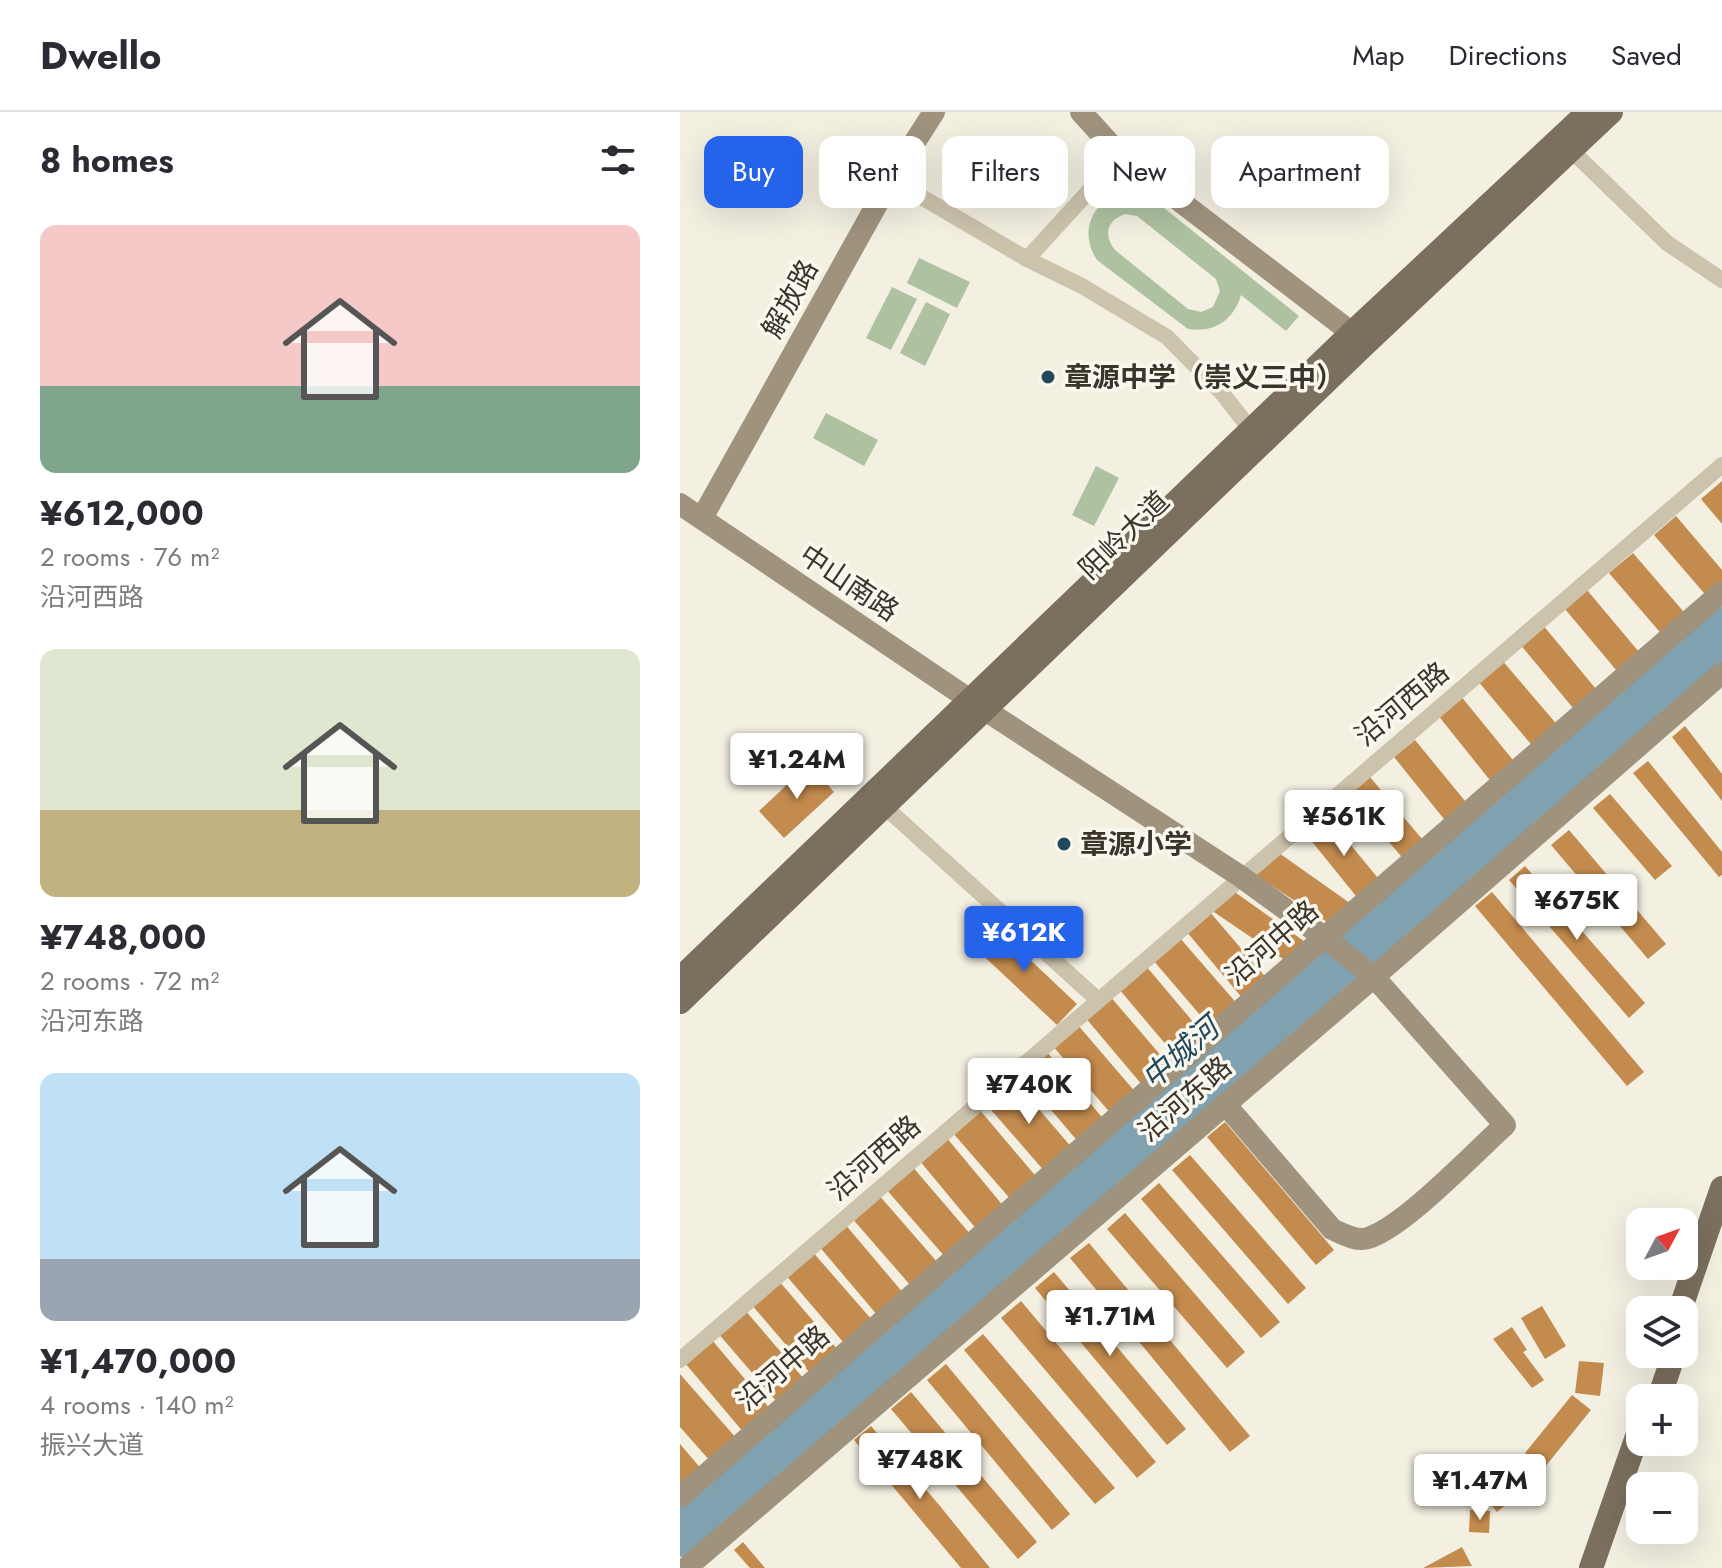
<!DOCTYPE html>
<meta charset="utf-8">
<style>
:root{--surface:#fff;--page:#f7f7f7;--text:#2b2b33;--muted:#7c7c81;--line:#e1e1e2;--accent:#2563eb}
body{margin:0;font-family:Jost,"Noto Sans SC",sans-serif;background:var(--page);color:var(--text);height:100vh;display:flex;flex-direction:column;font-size:30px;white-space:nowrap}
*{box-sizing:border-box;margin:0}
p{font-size:26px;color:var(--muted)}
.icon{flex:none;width:44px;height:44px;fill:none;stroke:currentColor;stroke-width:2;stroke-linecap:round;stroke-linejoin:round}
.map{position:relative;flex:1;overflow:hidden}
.drawer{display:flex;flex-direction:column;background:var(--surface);width:680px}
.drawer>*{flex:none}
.guide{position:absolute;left:24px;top:24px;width:760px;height:72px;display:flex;gap:16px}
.needle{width:52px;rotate:49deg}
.controls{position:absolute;left:946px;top:1096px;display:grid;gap:16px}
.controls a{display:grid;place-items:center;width:72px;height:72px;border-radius:16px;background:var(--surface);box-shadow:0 8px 32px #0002;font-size:40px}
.price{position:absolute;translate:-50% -68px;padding:0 18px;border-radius:8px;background:#fff;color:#222;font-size:26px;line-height:52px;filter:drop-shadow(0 2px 4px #0008)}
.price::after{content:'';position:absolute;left:50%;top:48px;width:24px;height:18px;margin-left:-12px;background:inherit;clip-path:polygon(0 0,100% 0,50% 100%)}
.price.selected{background:var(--accent);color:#fff}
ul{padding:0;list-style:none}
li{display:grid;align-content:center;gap:16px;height:424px;padding:0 40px}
li span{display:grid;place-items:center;height:248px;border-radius:16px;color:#555}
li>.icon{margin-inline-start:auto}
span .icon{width:144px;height:144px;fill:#fffc;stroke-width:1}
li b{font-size:34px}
h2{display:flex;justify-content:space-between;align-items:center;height:96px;padding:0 40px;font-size:34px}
.pill{padding:0 28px;border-radius:16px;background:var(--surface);box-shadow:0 8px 32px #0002;font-size:28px;line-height:72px}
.pill.selected{background:var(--accent);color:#fff}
header{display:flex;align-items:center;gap:48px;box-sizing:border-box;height:112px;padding:0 40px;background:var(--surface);border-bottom:2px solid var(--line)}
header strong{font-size:38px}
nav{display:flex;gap:44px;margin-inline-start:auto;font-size:28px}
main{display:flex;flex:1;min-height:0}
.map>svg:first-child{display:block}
.green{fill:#aec2a1;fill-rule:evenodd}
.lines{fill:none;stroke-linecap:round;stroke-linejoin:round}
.river{stroke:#80a1b0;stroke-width:26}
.building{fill:#c48b4e}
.street{stroke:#ccc3ac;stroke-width:16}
.secondary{stroke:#9f937e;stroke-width:22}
.primary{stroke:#7b6f5d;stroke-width:24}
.poi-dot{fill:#21485b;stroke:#faf8ee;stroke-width:3}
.labels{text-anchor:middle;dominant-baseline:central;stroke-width:7;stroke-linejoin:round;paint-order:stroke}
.street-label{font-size:28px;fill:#3a342b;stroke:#faf8ee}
.poi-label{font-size:28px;font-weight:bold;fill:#3a342b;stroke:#faf8ee;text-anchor:start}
.water-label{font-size:30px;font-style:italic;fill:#21485b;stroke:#faf8ee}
</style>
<header>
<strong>Dwello</strong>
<nav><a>Map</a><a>Directions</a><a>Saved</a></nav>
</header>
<main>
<section class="drawer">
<h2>8 homes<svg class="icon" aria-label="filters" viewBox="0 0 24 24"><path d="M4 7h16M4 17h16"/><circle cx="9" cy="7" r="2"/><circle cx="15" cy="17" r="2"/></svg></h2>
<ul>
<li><span style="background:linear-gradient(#f6c9c9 65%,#7fa58c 0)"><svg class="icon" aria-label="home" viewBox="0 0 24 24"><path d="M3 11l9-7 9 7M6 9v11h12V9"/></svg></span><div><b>¥612,000</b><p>2 rooms · 76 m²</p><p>沿河西路</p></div></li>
<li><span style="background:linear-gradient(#dfe7d0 65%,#c2b280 0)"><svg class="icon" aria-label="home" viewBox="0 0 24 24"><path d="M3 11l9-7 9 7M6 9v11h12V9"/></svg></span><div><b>¥748,000</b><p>2 rooms · 72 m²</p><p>沿河东路</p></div></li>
<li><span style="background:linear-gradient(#bfe0f5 75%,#9aa5b1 0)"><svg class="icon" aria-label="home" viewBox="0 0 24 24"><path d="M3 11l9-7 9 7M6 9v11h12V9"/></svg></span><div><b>¥1,470,000</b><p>4 rooms · 140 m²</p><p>振兴大道</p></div></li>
</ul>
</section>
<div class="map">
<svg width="1042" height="1456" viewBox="0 0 1042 1456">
<rect width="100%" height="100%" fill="#f3efe1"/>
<g class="green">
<path d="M439 60 619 204 606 219 561 183C553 209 534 221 508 217L417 148C401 124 408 96 435 83L427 76ZM445 102 457 104 536 167 540 179 533 195 521 200 508 197 435 138C423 123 427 108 445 102Z"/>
<path d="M239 146 290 170 277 196 227 171Z"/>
<path d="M212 175 237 187 211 238 186 226Z"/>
<path d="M246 190 270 202 245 254 220 241Z"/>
<path d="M146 301 198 328 184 354 133 326Z"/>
<path d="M416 354 439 366 414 414 392 403Z"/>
</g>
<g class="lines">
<g class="river">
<path d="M0 1405 1042 508"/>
<path d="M0 1432 1042 534"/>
</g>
</g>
<g class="building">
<path d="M1042 369V412L1021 387Z"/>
<path d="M996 404 1042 458V478L1030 488 974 423Z"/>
<path d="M953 441 1009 506 985 526 929 461Z"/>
<path d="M907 478 964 546 942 565 885 497Z"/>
<path d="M862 512 921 583 898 602 839 531Z"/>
<path d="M821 547 880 616 855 637 797 568Z"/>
<path d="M780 583 837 653 813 672 757 602Z"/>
<path d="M1005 614 1042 662V689L992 625Z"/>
<path d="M735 628 790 695 768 712 714 645Z"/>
<path d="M968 649 1042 740V763L1039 765 953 661Z"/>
<path d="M129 652 154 680 104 726 79 699Z"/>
<path d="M690 665 747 733 726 750 669 683Z"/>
<path d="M930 682 992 754 975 768 913 696Z"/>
<path d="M647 704 702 771 680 789 625 721Z"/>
<path d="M889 718 986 832 968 847 871 733Z"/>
<path d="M599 741 674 794 653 814 574 762Z"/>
<path d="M845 754 965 891 949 906 829 768Z"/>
<path d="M552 778 628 832 609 851 531 798Z"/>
<path d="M812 780 964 960 947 974 795 794Z"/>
<path d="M529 799 588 868 564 888 506 819Z"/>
<path d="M312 812 397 892 377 913 292 833Z"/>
<path d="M499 825 559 894 532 917 473 848Z"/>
<path d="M466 854 525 924 498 947 439 877Z"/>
<path d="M429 883 489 953 463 974 404 904Z"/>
<path d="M397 912 457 982 432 1003 372 933Z"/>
<path d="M366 939 426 1010 400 1032 340 961Z"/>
<path d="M333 967 393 1037 366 1061 305 991Z"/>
<path d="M299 997 359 1068 333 1090 272 1020Z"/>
<path d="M545 1010 654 1138 636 1153 527 1025Z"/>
<path d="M266 1025 325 1096 298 1119 239 1048Z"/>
<path d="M510 1043 626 1176 608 1192 492 1058Z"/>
<path d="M231 1053 291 1123 266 1146 205 1076Z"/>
<path d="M479 1071 600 1210 581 1226 461 1087Z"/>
<path d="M198 1082 258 1151 231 1174 171 1105Z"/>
<path d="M445 1101 565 1240 547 1256 427 1117Z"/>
<path d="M164 1111 224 1182 198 1204 138 1133Z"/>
<path d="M409 1131 570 1324 550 1340 390 1146Z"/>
<path d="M131 1138 192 1208 164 1231 104 1161Z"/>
<path d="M374 1160 506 1317 487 1333 355 1176Z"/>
<path d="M99 1169 158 1238 130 1261 71 1192Z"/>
<path d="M341 1189 476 1350 457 1366 321 1206Z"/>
<path d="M862 1194 886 1234 865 1247 841 1206Z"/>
<path d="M64 1197 124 1267 97 1290 37 1220Z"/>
<path d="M832 1215 847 1238 843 1240 864 1268 852 1276 813 1227Z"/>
<path d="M303 1222 435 1376 415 1392 284 1238Z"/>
<path d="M32 1228 91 1298 64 1321 5 1251Z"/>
<path d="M899 1249 924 1251 920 1284 895 1281Z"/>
<path d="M266 1252 390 1402 372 1418 247 1268Z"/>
<path d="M0 1262 57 1327 31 1350 0 1315Z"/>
<path d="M231 1280 357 1430 338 1447 211 1297Z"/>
<path d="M892 1283 911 1298 864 1356 845 1341Z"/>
<path d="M191 1314 260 1394 310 1456H281L174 1328Z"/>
<path d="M0 1332 23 1359 0 1379Z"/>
<path d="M843 1342 861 1363 817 1400 799 1379Z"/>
<path d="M790 1398 810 1399 809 1421 789 1420Z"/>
<path d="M63 1430 85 1456H70L54 1438Z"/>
<path d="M782 1435 792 1454 743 1456Z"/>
</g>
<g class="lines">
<g class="street">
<path d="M892 39 987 131 1042 168"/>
<path d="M211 67 347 147 402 174 487 225 542 281 571 318"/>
<path d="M347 147 441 44"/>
<path d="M205 695 418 888"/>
<path d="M0 1248 1042 353"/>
</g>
<g class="secondary">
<path d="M401 0 441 44 672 221"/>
<path d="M0 392 305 598 560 764 645 826 694 865 825 1013C794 1041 724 1115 688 1126 677 1130 663 1122 652 1117L545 992"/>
<path d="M22 406 211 67 254 0"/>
<path d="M0 1385 1042 480"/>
<path d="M6 1456 687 871 1042 561"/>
</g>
<g class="primary">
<path d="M0 867 672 221 904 4"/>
<path d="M0 890 684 233 931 0"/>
<path d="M1000 1198 1042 1076"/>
<path d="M979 1286 994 1242"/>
<path d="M911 1456 960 1316"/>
</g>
</g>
<g class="poi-dot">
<circle cx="368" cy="265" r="8"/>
<circle cx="384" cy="732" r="8"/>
</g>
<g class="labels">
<g class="street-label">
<text transform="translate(110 187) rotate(-61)">解放路</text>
<text transform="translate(444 423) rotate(-44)">阳岭大道</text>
<text transform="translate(169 471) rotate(34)">中山南路</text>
<text transform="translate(722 592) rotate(-40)">沿河西路</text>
<text transform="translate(592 831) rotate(-41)">沿河中路</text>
<text transform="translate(505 987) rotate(-41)">沿河东路</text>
<text transform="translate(194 1046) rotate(-41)">沿河西路</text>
<text transform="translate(103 1256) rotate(-41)">沿河中路</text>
</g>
<g class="poi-label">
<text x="384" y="265">章源中学（崇义三中）</text>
<text x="400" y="732">章源小学</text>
</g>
<g class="water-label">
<text transform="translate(500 941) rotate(-41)">中城河</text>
</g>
</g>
</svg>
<div class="controls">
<a><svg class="needle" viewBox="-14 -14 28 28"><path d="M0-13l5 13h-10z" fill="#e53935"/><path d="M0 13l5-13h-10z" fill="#7c7c81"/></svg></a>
<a><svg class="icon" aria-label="layers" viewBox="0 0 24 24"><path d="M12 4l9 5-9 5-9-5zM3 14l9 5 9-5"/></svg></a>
<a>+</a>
<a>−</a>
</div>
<b class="price" style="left:117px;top:689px">¥1.24M</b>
<b class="price" style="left:664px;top:746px">¥561K</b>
<b class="price" style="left:897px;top:830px">¥675K</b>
<b class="price selected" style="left:344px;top:862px">¥612K</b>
<b class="price" style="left:349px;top:1014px">¥740K</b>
<b class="price" style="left:430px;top:1246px">¥1.71M</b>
<b class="price" style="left:240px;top:1389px">¥748K</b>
<b class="price" style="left:800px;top:1410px">¥1.47M</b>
<div class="guide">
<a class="pill selected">Buy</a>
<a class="pill">Rent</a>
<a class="pill">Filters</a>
<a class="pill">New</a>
<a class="pill">Apartment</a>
</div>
</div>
</main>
